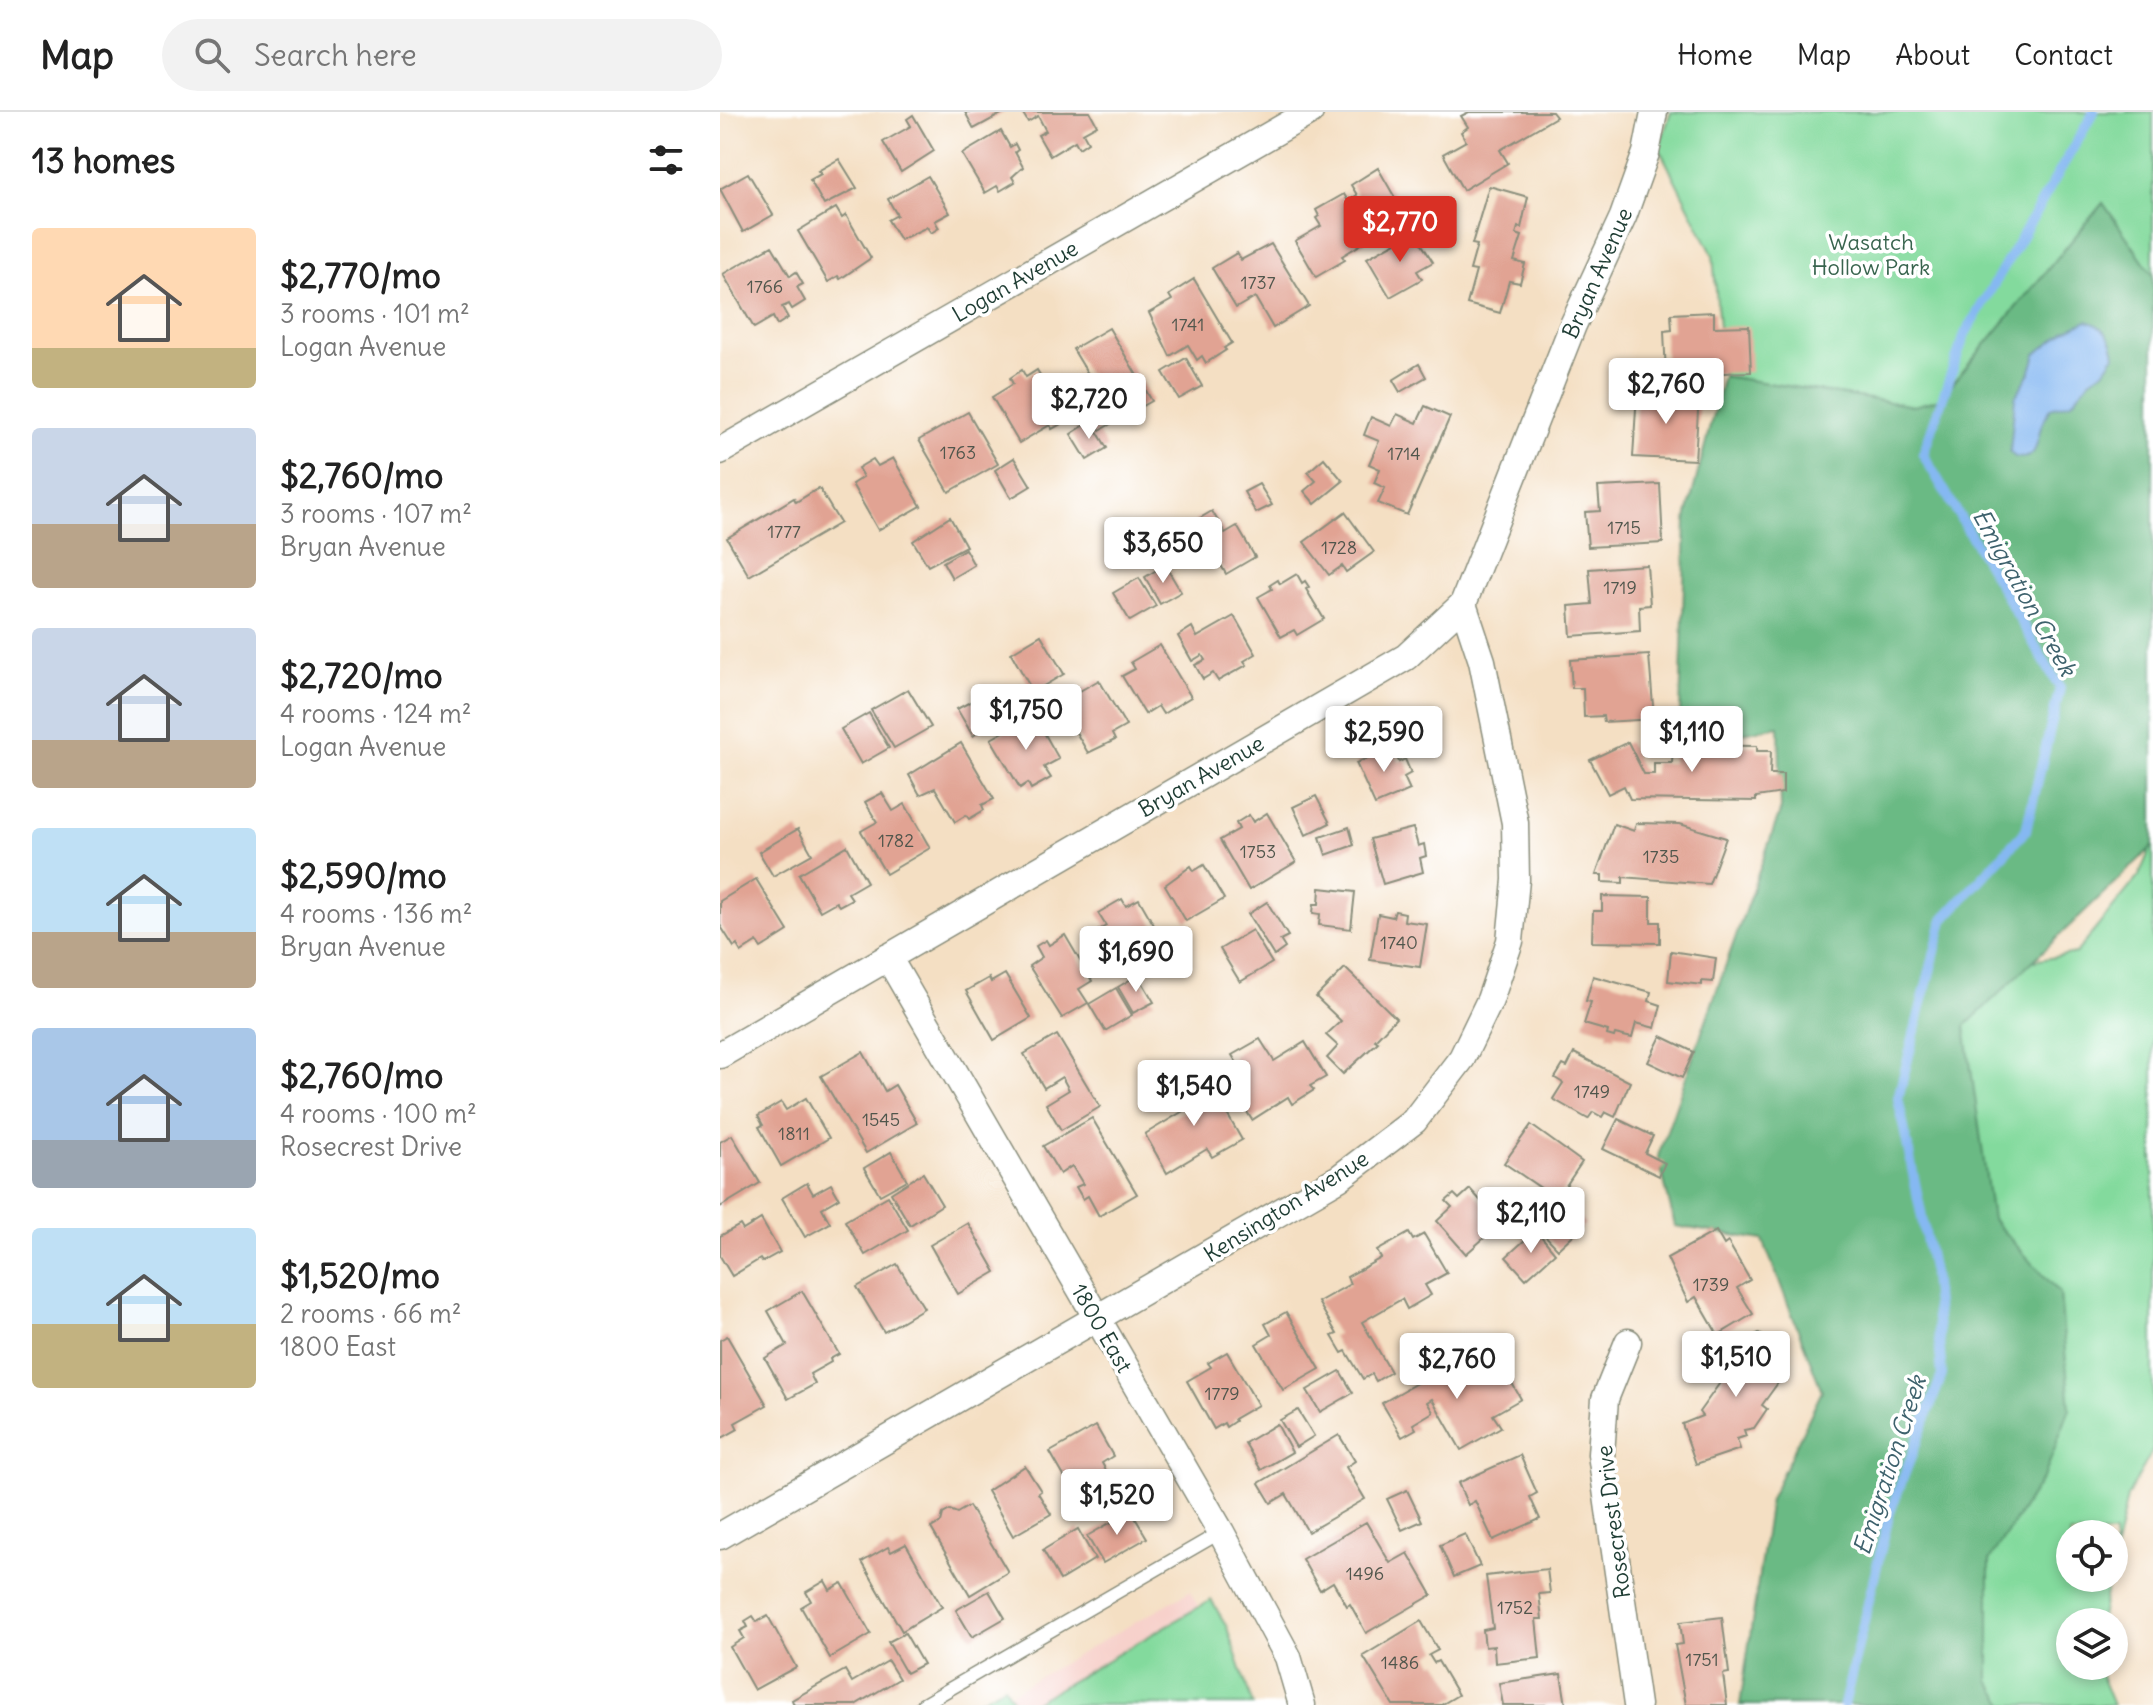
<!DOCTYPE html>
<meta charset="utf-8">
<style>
:root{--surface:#fff;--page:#f2f2f2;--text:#222;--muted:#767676;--line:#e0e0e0;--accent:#d93025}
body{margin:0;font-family:Delius,sans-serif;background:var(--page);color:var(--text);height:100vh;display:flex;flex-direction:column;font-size:30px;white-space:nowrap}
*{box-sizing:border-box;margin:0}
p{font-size:26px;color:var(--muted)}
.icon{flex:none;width:44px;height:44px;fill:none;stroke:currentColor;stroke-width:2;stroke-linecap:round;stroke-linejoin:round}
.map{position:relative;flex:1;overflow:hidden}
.details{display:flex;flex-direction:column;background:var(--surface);width:720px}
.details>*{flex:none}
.buttons{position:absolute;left:1336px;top:1408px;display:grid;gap:16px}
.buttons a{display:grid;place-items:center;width:72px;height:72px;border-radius:50%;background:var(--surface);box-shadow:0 4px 12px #0003;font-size:40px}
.price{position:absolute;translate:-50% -68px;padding:0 18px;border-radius:8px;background:#fff;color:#222;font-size:26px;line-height:52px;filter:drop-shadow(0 2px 4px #0008)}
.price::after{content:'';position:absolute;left:50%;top:48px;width:24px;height:18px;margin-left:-12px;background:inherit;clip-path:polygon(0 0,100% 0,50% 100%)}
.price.selected{background:var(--accent);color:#fff}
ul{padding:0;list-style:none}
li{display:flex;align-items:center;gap:24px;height:200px;padding:0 32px}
li span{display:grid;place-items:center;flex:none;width:224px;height:160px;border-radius:8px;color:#555}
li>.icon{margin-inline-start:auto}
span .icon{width:96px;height:96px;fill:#fffc;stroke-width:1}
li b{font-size:34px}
h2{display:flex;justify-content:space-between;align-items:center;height:96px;padding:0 32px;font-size:34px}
header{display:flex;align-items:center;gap:48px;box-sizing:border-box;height:112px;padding:0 40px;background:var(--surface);border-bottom:2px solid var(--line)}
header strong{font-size:38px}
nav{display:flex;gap:44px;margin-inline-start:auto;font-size:28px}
.search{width:560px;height:72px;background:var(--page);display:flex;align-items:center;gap:20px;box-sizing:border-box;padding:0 28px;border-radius:44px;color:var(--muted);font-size:30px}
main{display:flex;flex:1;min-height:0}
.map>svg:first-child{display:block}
.built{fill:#f7d0ca}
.green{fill:#83da9d;stroke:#518c68;stroke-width:2}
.forest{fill:#6aba84;stroke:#447c5c;stroke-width:2}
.water{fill:#85b8f2;stroke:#527a93;stroke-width:2}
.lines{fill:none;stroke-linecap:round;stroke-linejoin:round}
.stream{stroke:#85b8f2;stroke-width:10}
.building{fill:#e1a393}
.service-casing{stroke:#8a8e7c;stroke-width:15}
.minor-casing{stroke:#8a8e7c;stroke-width:29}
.service{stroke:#fff;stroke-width:12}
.minor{stroke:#fff;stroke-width:26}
.labels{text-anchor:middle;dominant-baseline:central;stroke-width:7;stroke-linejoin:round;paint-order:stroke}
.number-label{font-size:18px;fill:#50564c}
.park-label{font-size:22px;fill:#38644e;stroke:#fff}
.street-label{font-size:22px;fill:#1f3d34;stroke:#fff}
.water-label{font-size:24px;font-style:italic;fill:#3e626d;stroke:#fff}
</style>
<header>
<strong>Map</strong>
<div class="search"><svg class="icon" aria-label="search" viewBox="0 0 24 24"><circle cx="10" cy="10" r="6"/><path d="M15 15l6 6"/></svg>Search here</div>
<nav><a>Home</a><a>Map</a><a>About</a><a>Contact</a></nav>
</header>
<main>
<section class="details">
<h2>13 homes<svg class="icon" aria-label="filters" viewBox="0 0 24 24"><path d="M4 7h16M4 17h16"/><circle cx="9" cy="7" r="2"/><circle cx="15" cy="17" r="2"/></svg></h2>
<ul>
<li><span style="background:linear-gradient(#ffd9b3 75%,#c2b280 0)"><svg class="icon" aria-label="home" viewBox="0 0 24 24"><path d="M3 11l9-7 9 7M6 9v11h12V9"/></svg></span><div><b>$2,770/mo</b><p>3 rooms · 101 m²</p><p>Logan Avenue</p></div></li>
<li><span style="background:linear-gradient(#c9d6e8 60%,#b9a48a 0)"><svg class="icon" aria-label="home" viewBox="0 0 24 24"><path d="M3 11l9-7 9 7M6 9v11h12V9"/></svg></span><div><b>$2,760/mo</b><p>3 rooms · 107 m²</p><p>Bryan Avenue</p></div></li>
<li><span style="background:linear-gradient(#c9d6e8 70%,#b9a48a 0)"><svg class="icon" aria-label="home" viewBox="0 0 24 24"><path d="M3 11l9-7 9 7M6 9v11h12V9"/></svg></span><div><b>$2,720/mo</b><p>4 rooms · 124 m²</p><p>Logan Avenue</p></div></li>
<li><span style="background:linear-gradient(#bfe0f5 65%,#b9a48a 0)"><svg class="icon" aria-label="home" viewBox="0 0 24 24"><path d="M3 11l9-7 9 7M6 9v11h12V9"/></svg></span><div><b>$2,590/mo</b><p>4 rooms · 136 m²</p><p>Bryan Avenue</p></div></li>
<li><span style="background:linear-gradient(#a9c7e8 70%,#9aa5b1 0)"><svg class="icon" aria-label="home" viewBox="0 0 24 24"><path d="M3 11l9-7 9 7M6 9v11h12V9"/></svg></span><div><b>$2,760/mo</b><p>4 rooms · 100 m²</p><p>Rosecrest Drive</p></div></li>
<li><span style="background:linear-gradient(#bfe0f5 60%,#c2b280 0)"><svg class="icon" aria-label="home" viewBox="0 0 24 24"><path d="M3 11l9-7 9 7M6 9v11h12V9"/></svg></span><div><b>$1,520/mo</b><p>2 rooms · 66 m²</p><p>1800 East</p></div></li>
</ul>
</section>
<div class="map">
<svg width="1433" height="1593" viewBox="0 0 1433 1593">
<rect width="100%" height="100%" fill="#fff"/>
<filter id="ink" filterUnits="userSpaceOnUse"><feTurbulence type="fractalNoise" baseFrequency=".0125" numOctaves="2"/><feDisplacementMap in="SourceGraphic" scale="16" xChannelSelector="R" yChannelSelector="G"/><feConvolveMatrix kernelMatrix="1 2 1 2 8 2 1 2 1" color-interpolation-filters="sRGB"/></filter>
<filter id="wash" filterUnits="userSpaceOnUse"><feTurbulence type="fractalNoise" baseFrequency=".006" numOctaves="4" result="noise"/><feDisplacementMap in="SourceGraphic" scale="32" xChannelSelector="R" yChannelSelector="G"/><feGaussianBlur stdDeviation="1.8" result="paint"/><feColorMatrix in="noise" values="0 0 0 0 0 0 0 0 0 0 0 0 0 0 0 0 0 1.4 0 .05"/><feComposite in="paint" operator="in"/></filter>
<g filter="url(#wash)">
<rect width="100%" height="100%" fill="#f4dfc3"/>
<path class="built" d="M470 1479 531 1593H270Z"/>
<g class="green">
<path d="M951 0H1433V163L1383 91 1220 287 1194 294 1003 264 993 143 939 36Z"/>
<path d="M1433 730V1338L1407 1385 1394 1445V1422H1350V1466H1389L1380 1510H1350V1554H1377L1393 1593H1213L1268 1107 1240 913 1293 853 1356 841 1419 764Z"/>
<path d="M491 1488 506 1513 533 1593H310Z"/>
<path d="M284 1574 296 1593H251Z"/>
</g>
<path class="forest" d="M1383 91 1433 163V734L1245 914 1272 1107 1340 1181 1350 1296 1325 1362 1269 1449V1569L1286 1593H1020L1050 1387 1102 1279 1043 1128 955 1114 938 1044 1061 697 1059 614 959 633 966 407 1003 264 1194 294 1220 287Z"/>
<path class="water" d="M1367 209C1383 213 1393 227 1395 243L1384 259 1370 268 1352 290 1330 296C1327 303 1323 308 1321 315 1316 331 1318 350 1295 345L1290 340 1295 285 1311 259 1316 242 1345 219Z"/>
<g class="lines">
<path class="stream" d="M1124 1593 1169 1403 1222 1263 1213 1161 1178 986 1223 808 1306 718 1340 576 1203 342 1245 222 1374 0"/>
</g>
<g id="blocks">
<g class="building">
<path d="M245 0H285L254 17Z"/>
<path d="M302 0H370L377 13 363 21 368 30 359 36 355 29 330 44 318 23 326 19 318 4 308 10Z"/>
<path d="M749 0H832L836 5 780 38 788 51 743 78 723 42 746 29 741 20 748 15 741 4Z"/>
<path d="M193 3 214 39 181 60 163 30 191 14 187 7Z"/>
<path d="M281 19 290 35 295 32 298 38 295 40 303 55 292 65 295 70 280 79 277 74 265 81 242 42Z"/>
<path d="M119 47 137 76 104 93 90 68 101 62 98 59Z"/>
<path d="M658 56 686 105 622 144 625 148 596 165 575 129 601 114 596 106 599 104 596 98 624 82 628 89 637 83 631 73Z"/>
<path d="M28 61 53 103 23 120 0 77Z"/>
<path d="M208 64 230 101 215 109 219 116 211 121 207 115 180 128 168 108 177 103 168 87Z"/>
<path d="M769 74 808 85 801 116 798 115 796 122 802 124 794 149 805 152 800 171 789 169 780 201 747 192 756 159 750 158 757 133 752 132Z"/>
<path d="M116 96 122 106 126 103 151 146 120 167 118 164 108 170 78 119Z"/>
<path d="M694 120 713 150 697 159 702 167 670 185 647 146Z"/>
<path d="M551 132 589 194 553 216 535 185 516 196 492 156 517 141 521 148Z"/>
<path d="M52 134 70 164 76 160 83 172 77 175 85 189 72 197 69 192 62 195 68 206 57 213 53 205 34 216 3 162Z"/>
<path d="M474 167 512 231 504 236 506 238 486 251 482 244 477 248 468 233 450 244 429 201 452 188 449 183Z"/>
<path d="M994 200V215L1029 214 1031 260 946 263 944 219 952 218 951 202Z"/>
<path d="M389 216 432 289 380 318 356 276 371 267 353 237Z"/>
<path d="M466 246 482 274 459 287 443 260Z"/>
<path d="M699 252 706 265 680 280 673 268Z"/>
<path d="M302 258 306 265 317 258 344 303 338 308 341 312 332 317 330 313 299 331 272 285 293 272 290 266Z"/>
<path d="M917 280 979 283 975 348 913 345Z"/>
<path d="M705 294 730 305 687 403 658 391 665 376 654 371 660 357 649 352 659 329 644 323 651 305 671 314 677 302 697 311Z"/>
<path d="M248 300 278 352 229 380 199 328Z"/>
<path d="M371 309 387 336 367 348 351 322Z"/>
<path d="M173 346 201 394 158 418 132 372 143 365 138 356 153 347 158 354Z"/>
<path d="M294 346 311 374 291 386 275 358Z"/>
<path d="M604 346 623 369 595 392 584 379 596 369 588 360Z"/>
<path d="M539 372 552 393 536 401 524 380Z"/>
<path d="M940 372 943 431 868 435 865 400 880 399 878 375Z"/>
<path d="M99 376 120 411 29 464 7 426 74 386 76 390Z"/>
<path d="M492 399 505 421 517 414 535 445 506 462 475 409Z"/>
<path d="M625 400 654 440 626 460 622 454 609 463 584 430Z"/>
<path d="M230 405 246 434 208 454 193 429Z"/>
<path d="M245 437 254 453 232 466 223 450Z"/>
<path d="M445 453 461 480 440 492 425 465Z"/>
<path d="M927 453 930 493 919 494 920 519 851 524 849 494 872 492 869 457Z"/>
<path d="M577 462 582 471 585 469 589 475 586 477 604 507 577 523 574 518 561 525 538 485 552 477 550 473 558 468 560 472Z"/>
<path d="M419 466 436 494 410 509 393 481Z"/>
<path d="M514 504 536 542 524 549 527 553 498 569 493 561 483 567 475 553 485 548 482 543 472 549 458 524 472 515 477 525Z"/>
<path d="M321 523 344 562 313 580 291 541Z"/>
<path d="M440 533 471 585 443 602 438 594 425 602 402 564 415 557 411 550Z"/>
<path d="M929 543 934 607 884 610 883 604 864 605 863 576H852L850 548Z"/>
<path d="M379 568 406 614 392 622 395 628 368 641 339 591Z"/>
<path d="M188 577 211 615 174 636 151 598Z"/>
<path d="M267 581 281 604 253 624 237 597Z"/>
<path d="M149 601 169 636 141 652 121 617Z"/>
<path d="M314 603 339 647 324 655 331 666 311 677 308 671 300 676 271 627Z"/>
<path d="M908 630 924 662H934V651H952L953 633 1037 634V639H1051L1050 662H1063V681L1036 685V689L910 687 904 674 888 682 870 648Z"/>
<path d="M241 631 274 687 262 693 264 698 249 707 246 703 235 710 215 676 200 683 189 663Z"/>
<path d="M661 634 664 639 673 635 679 650 685 647 691 661 684 665 690 678 655 693 636 651 648 646 646 641Z"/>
<path d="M162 681 173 699 185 692 210 736 166 762 141 719 157 710 145 690Z"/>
<path d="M596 684 610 711 586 723 573 695Z"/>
<path d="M547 701 576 750 529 778 500 728 519 717 516 711 529 703 533 710Z"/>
<path d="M916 711 960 712 1006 726 989 772 903 765V771L882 770V763H876L894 712 914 719Z"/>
<path d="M629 715 634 733 606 743 600 725Z"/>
<path d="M693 716 698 734 704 732 706 744 700 746 703 760 663 772 650 727Z"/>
<path d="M78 717 92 742 53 764 39 740Z"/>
<path d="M127 734 147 770 128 781 132 787 119 794 116 790 100 799 79 762Z"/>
<path d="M484 753 504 787 466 809 445 773 471 754 474 759Z"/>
<path d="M36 767 68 819 41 836 37 830 21 840 17 833 14 835 0 813V789Z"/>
<path d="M600 776 635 780 631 817 599 813 600 802 593 801 594 792H599Z"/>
<path d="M882 784 931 785V810H940V831L872 830 873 799H882Z"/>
<path d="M402 787 406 794 419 787 442 827 436 831 442 841 417 856 411 844 390 854 372 822 386 814 378 801Z"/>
<path d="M547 790 568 824 560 828 565 836 554 844 528 802Z"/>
<path d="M675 799 685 801 684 809 707 812 700 855 650 848 658 802 673 805Z"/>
<path d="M532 818 552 851 520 870 500 837Z"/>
<path d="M345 823 372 869 359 877 368 891 342 906 309 854 322 845 316 834 326 828 329 833Z"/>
<path d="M951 839 996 846 993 870 982 869V873L948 869Z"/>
<path d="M625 856 676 906 655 928 658 930 623 962 607 946 618 934 606 923 621 909 596 885Z"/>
<path d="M285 862 311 906 274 928 246 879 269 866 271 870Z"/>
<path d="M418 863 434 890 413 901 398 875Z"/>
<path d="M873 864 931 880 929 889 941 893 935 916 916 911 912 926 895 922 894 925 887 923 888 919 864 912 871 890 866 889Z"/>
<path d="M396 876 412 903 385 919 369 892Z"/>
<path d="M337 923 380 995 341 1018 326 992 349 978 342 965 324 976 304 942Z"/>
<path d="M941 924 974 940 962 966 928 950Z"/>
<path d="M540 927 554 949 585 930 606 965 590 974 594 978 572 992 568 985 532 1008 512 975 526 966 512 943Z"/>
<path d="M143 940 165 979 175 973 197 1011 146 1041 101 964Z"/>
<path d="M854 941 910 970 895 1005 885 1000 882 1005 873 1000 868 1007 833 987 843 971 835 966 843 953 847 955Z"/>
<path d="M484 962 522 1028 492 1045 487 1037 447 1061 425 1022 470 995 459 976Z"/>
<path d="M86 986 109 1026 61 1054 39 1015 43 1013 38 1004 61 990 66 998Z"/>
<path d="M372 1006 417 1082 379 1104 368 1084 363 1087 356 1075 363 1072 352 1054 340 1062 323 1034Z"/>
<path d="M898 1007 933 1024 925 1041 945 1051 939 1064 883 1037Z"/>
<path d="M811 1013 862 1050 837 1087 784 1051Z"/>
<path d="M12 1023 40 1071 0 1095V1030Z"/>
<path d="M171 1040 187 1068 160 1083 144 1056Z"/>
<path d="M203 1061 222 1093 190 1113 171 1081Z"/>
<path d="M87 1071 93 1082 111 1072 119 1086 102 1096 110 1111 85 1125 62 1086Z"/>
<path d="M750 1077 781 1111 746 1142 717 1109 732 1095 726 1089 734 1082 739 1087Z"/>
<path d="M168 1084 188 1118 145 1143 125 1109Z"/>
<path d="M845 1091 865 1112 838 1137 818 1116Z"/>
<path d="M41 1107 60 1140 42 1150 40 1147 12 1164 0 1144V1124L20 1113 23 1118Z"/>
<path d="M248 1111 276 1160 238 1182 210 1133Z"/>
<path d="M816 1118 835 1141 806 1167 786 1145Z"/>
<path d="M996 1119 1004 1133 1008 1130 1030 1168 1017 1176 1033 1202 998 1223 976 1185 968 1190 947 1146Z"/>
<path d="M689 1121 693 1128 704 1122 727 1161 705 1173 711 1183 687 1197 682 1187 642 1210 671 1260 656 1269 652 1262 643 1267 626 1239 622 1241 612 1224 617 1222 598 1190 630 1172 627 1165 661 1146 657 1139Z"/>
<path d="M177 1152 204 1196 164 1220 137 1175Z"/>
<path d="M82 1179 119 1242 110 1247 111 1250 90 1262 95 1272 68 1287 45 1246 67 1233 48 1199Z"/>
<path d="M566 1200 600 1257 563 1278 536 1232 551 1223 545 1212Z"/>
<path d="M1039 1221 1050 1229 1048 1230 1068 1248 1060 1268 1042 1293 1047 1297 1034 1316 1024 1318 1026 1324 1017 1327 1020 1337 976 1352 962 1312 982 1304 979 1300 1002 1268 1003 1251 1013 1235Z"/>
<path d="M7 1224 47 1293 15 1311 18 1317 0 1327V1228Z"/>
<path d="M507 1240 538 1293 514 1307 515 1309 506 1315 504 1311 494 1317 467 1269 491 1255 488 1251Z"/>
<path d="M775 1241 801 1287 773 1303 781 1315 741 1338 712 1287 707 1290 713 1300 693 1312 696 1317 682 1325 662 1291 728 1253 735 1265Z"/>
<path d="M620 1259 633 1281 600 1300 587 1278Z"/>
<path d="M578 1298 594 1324 576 1335 560 1308Z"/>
<path d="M557 1312 572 1340 541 1358 525 1331Z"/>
<path d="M376 1314 393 1344 382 1351 391 1368 357 1387 330 1340Z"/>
<path d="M619 1323 635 1349 626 1355 645 1387 588 1420 566 1382 551 1391 539 1371Z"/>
<path d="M800 1343 817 1381 810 1385 820 1407 773 1428 755 1389 748 1393 738 1371Z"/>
<path d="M305 1354 321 1379 318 1381 331 1402 293 1424 267 1379Z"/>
<path d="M687 1378 702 1409 682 1418 667 1387Z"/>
<path d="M249 1394 288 1460 250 1483 211 1416 221 1410 223 1402 230 1398 237 1401Z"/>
<path d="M411 1399 427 1426 383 1451 367 1424Z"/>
<path d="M646 1410 670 1451 688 1441 712 1483 646 1521 630 1492 627 1494 613 1470 600 1478 582 1447Z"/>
<path d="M358 1417 375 1447 340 1468 323 1438Z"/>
<path d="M745 1422 760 1454 734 1465 720 1433Z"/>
<path d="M186 1432 222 1495 182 1519 142 1450 168 1435 171 1440Z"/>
<path d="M827 1457 830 1481 819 1482 822 1507H816L820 1546 775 1551 774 1534 765 1535 763 1518 773 1516 766 1464Z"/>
<path d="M105 1469 110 1478 122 1471 151 1522 110 1546 81 1495 91 1489 86 1480Z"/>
<path d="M269 1479 285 1506 252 1525 236 1498Z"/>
<path d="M33 1504 37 1510 48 1504 76 1555 34 1578 10 1535 24 1526 20 1519 28 1515 25 1509Z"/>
<path d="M1002 1505 1009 1561 1003 1562 1007 1593H966L955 1533 963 1532 960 1510Z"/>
<path d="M701 1509 718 1538 709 1543 714 1551 718 1549 738 1583 721 1593H673L643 1544Z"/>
<path d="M185 1521 203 1552 186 1561 168 1530Z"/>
<path d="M168 1549 179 1567 135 1593H74L72 1588 125 1558 132 1570Z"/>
<path d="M841 1562 846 1593H783L779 1571Z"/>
</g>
</g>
</g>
<g filter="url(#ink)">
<use href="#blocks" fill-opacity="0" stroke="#8a8e7c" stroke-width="2"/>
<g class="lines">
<g class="service-casing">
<path id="service" d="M202 1593 501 1420"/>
</g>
<g class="minor-casing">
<g id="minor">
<path d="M0 339 590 0"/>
<path d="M168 845 501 1420 568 1545 582 1593"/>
<path d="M0 943 686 545 743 492 853 213 903 105 926 41 934 0"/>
<path d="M908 1230 885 1287 881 1342 917 1593"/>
<path d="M0 1424 619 1066 694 1009 742 946 770 888 790 829 796 768 795 711 762 549 743 492"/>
</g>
</g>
<use href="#service" class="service"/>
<use href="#minor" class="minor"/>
</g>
</g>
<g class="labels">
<g class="number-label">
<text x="538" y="170">1737</text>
<text x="45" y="174">1766</text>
<text x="468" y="212">1741</text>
<text x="238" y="340">1763</text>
<text x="684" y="341">1714</text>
<text x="904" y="415">1715</text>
<text x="64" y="419">1777</text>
<text x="619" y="435">1728</text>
<text x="900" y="475">1719</text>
<text x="176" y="728">1782</text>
<text x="538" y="739">1753</text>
<text x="941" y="744">1735</text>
<text x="679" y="830">1740</text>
<text x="872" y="979">1749</text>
<text x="161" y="1007">1545</text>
<text x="74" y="1021">1811</text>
<text x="991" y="1172">1739</text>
<text x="502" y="1281">1779</text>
<text x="645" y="1461">1496</text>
<text x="795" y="1495">1752</text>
<text x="982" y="1547">1751</text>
<text x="680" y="1550">1486</text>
</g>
<g class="park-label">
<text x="1151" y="130">Wasatch<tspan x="1151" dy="25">Hollow Park</tspan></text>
</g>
<g class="street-label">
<text transform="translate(877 161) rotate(-66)">Bryan Avenue</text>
<text transform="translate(295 169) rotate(-30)">Logan Avenue</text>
<text transform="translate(481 664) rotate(-30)">Bryan Avenue</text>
<text transform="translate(566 1094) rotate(-32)">Kensington Avenue</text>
<text transform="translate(382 1216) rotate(60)">1800 East</text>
<text transform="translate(893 1410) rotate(-97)">Rosecrest Drive</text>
</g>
<g class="water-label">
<text transform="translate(1305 480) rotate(61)">Emigration Creek</text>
<text transform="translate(1169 1353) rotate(-72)">Emigration Creek</text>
</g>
</g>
</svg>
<div class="buttons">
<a><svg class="icon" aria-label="locate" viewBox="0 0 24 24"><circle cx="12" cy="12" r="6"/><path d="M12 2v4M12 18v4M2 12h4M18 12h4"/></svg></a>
<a><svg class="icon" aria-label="layers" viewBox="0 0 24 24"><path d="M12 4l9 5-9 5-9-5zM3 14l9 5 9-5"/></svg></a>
</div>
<b class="price selected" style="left:680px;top:152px">$2,770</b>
<b class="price" style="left:946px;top:314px">$2,760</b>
<b class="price" style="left:369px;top:329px">$2,720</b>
<b class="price" style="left:443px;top:473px">$3,650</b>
<b class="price" style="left:306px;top:640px">$1,750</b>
<b class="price" style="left:664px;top:662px">$2,590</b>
<b class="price" style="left:972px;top:662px">$1,110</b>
<b class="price" style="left:416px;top:882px">$1,690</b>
<b class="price" style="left:474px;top:1016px">$1,540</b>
<b class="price" style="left:811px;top:1143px">$2,110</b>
<b class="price" style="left:1016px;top:1287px">$1,510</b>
<b class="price" style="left:737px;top:1289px">$2,760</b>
<b class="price" style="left:397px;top:1425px">$1,520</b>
</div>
</main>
